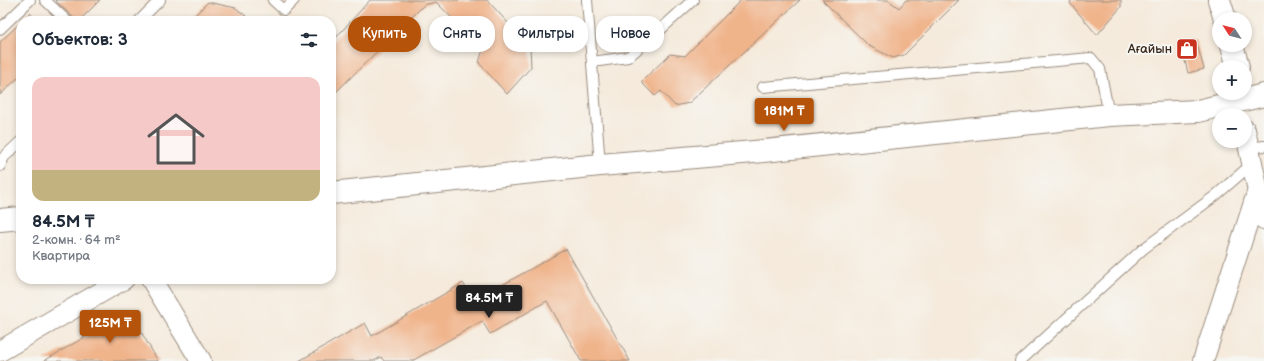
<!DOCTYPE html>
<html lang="ru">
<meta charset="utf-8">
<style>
:root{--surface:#fff;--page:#f6f6f7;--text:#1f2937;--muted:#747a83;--accent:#b45309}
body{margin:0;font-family:"Balsamiq Sans",sans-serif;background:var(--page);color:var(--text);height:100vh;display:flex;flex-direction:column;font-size:15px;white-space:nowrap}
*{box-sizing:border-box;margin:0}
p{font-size:13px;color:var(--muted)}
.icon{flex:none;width:22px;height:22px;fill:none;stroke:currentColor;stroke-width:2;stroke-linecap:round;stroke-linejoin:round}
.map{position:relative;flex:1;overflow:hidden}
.side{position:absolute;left:16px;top:16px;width:320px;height:268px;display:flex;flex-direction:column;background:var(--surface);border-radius:16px;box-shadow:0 2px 6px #0003}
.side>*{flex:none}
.guide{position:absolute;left:348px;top:16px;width:380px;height:36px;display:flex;gap:8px}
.needle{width:26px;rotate:306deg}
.tools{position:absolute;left:1212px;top:12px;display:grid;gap:8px}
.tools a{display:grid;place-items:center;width:40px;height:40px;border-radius:50%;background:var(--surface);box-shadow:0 2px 6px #0003;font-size:20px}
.price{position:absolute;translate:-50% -34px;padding:0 9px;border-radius:4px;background:var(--accent);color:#fff;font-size:13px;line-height:26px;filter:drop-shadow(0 1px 2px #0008)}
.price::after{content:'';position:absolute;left:50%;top:24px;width:12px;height:9px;margin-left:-6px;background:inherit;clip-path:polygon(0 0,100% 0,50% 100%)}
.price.selected{background:#222;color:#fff}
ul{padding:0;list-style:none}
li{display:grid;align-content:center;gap:8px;height:212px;padding:0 16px}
li span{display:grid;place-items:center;height:124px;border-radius:12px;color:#555}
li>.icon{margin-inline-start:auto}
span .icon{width:72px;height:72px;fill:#fffc;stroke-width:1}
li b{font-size:17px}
h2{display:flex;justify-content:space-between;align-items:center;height:48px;padding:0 16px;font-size:17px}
.chip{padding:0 14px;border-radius:16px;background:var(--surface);box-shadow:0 2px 6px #0003;font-size:14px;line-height:36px}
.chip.selected{background:var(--accent);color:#fff}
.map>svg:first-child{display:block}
.building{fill:#f0b48b}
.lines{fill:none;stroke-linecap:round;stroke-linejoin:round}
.service-casing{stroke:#988a7c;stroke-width:12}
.minor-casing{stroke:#988a7c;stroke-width:22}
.tertiary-casing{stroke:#988a7c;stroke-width:24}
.service{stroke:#fff;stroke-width:10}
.minor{stroke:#fff;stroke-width:20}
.tertiary{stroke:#fff;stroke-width:22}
.labels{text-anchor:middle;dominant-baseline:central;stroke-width:4;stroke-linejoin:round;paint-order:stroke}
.poi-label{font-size:13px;fill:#3b2a1e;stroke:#f6f6f2;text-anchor:end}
</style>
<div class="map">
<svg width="1264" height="361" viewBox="0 0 1264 361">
<rect width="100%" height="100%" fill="#f6f6f2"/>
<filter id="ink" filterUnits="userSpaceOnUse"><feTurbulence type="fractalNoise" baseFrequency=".025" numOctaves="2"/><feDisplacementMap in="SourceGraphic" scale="8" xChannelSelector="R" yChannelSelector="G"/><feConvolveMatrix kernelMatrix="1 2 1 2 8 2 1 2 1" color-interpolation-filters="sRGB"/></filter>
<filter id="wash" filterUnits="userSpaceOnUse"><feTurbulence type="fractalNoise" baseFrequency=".012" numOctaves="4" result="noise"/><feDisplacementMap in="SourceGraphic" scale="16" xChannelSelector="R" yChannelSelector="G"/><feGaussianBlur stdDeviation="0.9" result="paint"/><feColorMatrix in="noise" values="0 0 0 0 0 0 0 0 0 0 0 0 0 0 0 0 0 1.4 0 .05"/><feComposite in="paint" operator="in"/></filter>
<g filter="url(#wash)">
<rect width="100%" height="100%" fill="#f5eadb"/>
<g id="blocks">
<g class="building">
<path d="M55 0H100L79 21H77Z"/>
<path d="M370 0H487L530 47 531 67 507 94 479 63 483 49 436 2 424 5 331 97V43Z"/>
<path d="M741 0H800L689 103 675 106 661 91 655 96 641 82 670 54 685 56Z"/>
<path d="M822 0H888L899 8 906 0H959L904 55 893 58 869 46Z"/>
<path d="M1071 0H1121V7L1097 35 1070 3Z"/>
<path d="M208 2 236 8 252 21H189Z"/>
<path d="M30 13 37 21H22Z"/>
<path d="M21 22V75L0 95V42Z"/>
<path d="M1196 40 1204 69 1188 73 1181 45Z"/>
<path d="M566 249 630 361H581L547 301 490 334 482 321 412 361H384L381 357 374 361H299L365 323 372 336 463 283 474 301Z"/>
<path d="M129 311 158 361H44Z"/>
</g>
</g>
</g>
<g filter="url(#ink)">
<use href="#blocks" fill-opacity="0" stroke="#988a7c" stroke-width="1"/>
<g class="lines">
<g class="service-casing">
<g id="service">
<path d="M45 0 67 21"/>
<path d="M273 0 284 10 294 0"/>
<path d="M587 0 600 165"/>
<path d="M139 21 160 0"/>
<path d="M0 29 30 0"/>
<path d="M592 62 628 57 660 30 693 0"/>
<path d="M763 87 1091 58 1100 69 1109 115"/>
<path d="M1249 148 1264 146"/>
<path d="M0 166 4 157 21 141"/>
<path d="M1020 361 1143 249 1215 196 1252 164"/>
</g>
</g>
<g class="minor-casing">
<g id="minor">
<path d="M1245 130 1264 219"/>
<path d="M151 279 201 361"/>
<path d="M0 351 124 279"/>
<path d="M1203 361 1258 190"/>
</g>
</g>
<g class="tertiary-casing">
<g id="tertiary">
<path d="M1219 0 1225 19"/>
<path d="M1232 45 1238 67"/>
<path d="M331 193 600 165 754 152 1109 115 1198 111 1264 95"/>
<path d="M0 220 21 218"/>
</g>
</g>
<use href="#service" class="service"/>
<use href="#minor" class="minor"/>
<use href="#tertiary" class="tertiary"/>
</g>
</g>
<defs>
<g id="shop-square" transform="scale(1.15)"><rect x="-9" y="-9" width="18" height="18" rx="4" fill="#c8321e" stroke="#f6f6f2"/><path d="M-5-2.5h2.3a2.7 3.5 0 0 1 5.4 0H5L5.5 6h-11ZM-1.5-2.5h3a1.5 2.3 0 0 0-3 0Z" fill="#fff"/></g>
</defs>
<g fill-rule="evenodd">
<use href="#shop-square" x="1187" y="49"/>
</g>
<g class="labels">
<g class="poi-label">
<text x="1172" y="49">Ағайын</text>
</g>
</g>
</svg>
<div class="tools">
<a><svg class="needle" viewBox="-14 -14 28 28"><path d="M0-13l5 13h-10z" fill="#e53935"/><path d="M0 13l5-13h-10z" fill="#747a83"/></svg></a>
<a>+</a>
<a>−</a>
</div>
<b class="price" style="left:784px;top:132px">181M ₸</b>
<b class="price selected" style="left:489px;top:319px">84.5M ₸</b>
<b class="price" style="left:110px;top:344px">125M ₸</b>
<div class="guide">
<a class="chip selected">Купить</a>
<a class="chip">Снять</a>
<a class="chip">Фильтры</a>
<a class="chip">Новое</a>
</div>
<section class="side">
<h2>Объектов: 3<svg class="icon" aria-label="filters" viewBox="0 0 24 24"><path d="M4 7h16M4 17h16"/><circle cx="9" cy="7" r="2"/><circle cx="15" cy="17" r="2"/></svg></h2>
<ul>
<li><span style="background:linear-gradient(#f6c9c9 75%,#c2b280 0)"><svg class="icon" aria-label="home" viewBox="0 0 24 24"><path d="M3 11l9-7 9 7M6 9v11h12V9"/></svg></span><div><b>84.5M ₸</b><p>2-комн. · 64 m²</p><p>Квартира</p></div></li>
</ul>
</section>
</div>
